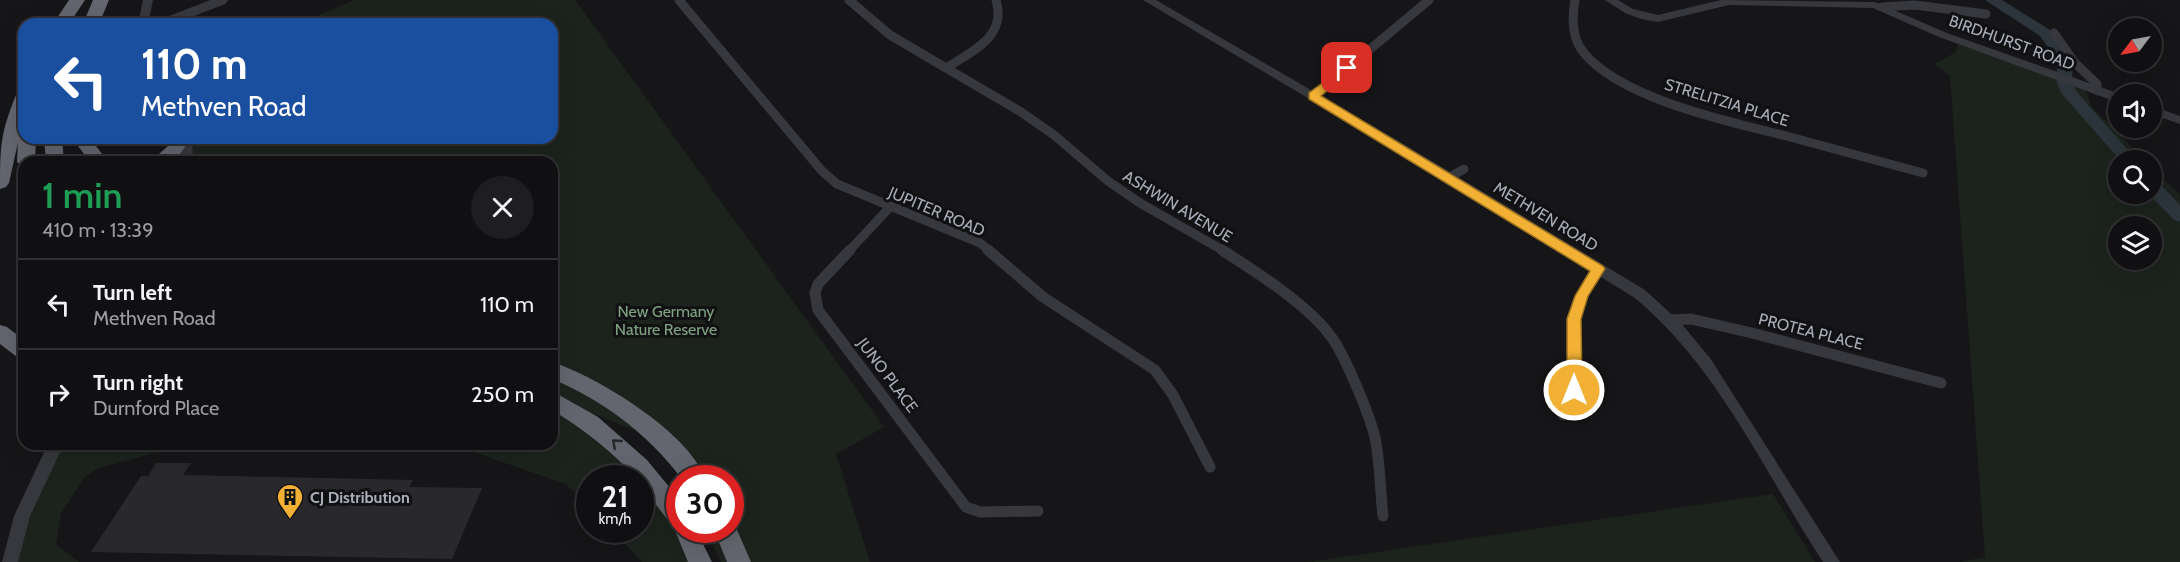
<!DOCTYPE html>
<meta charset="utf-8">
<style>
:root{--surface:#101012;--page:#1e1e20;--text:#f1f3f6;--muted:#9c9d9f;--line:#303032}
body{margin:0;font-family:Cabin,sans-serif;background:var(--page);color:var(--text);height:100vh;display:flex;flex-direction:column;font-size:22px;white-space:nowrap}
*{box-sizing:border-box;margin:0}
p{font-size:20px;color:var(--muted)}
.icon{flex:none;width:33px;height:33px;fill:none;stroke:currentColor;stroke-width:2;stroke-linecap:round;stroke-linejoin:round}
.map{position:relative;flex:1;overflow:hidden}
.drawer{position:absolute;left:18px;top:156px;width:540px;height:294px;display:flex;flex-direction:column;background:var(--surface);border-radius:18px;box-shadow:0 6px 24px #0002,0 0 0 2px var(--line)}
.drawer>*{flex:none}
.guide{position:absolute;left:18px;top:18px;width:540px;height:126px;border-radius:18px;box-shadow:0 6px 24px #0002,0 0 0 2px var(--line);background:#1a4fa0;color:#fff;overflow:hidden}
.needle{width:39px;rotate:238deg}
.fabs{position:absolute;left:2108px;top:18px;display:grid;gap:12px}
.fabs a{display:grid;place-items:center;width:54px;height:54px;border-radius:50%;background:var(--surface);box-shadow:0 6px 24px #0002,0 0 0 2px var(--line);font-size:30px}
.speed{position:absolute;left:576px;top:465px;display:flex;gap:12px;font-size:30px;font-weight:700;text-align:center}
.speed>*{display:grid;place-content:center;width:78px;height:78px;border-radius:50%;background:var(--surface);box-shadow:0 6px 24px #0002,0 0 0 2px var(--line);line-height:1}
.speed small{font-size:15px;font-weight:400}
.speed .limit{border:9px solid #d22;background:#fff;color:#111}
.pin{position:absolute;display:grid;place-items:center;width:51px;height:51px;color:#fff;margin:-26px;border-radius:12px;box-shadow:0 3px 9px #0006}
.me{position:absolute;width:66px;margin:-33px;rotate:0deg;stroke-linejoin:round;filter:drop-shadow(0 0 4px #0008)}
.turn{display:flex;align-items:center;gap:21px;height:126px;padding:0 24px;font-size:27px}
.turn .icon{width:78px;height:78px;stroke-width:2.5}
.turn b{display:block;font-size:42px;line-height:51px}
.round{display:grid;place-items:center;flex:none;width:63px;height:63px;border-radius:32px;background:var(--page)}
.summary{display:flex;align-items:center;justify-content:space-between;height:102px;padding:0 24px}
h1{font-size:36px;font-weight:600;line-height:45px;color:#1e9e55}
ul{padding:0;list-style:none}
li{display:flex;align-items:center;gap:18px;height:90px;padding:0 24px;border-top:2px solid var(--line)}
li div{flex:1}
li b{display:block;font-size:22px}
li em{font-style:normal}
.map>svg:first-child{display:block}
.green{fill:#1c231d;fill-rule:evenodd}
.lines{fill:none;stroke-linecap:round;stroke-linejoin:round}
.river{fill:#2c353c;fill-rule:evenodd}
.building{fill:#29292c}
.minor-far1{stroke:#37383d;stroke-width:9}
.minor{stroke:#37383d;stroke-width:11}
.tertiary{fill:#37383d;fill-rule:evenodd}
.motorway{fill:#63666e;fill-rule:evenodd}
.oneway{stroke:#26262a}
.route{fill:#f2b134;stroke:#9d7322;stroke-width:1.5}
.labels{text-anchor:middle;stroke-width:6;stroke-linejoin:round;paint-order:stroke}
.street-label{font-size:16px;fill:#a8adb8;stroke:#111113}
.park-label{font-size:16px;fill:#7fa381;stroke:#111113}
.poi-label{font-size:16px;font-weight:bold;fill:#a8adb8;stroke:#111113;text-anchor:start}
</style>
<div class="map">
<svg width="2180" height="562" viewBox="0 0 2180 562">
<rect width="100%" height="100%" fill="#161618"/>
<g class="green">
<path d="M 355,0 L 575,0 L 884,427 L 836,454 L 870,562 L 721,562 L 705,530 L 730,530 L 730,478 L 681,478 L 664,442 L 552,397 L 552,162 L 176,162 L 177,138 L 552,138 L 552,24 L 297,24 Z"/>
<path d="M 1958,44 L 2086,90 L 2091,106 L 2145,160 L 2118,160 L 2118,194 L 2151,194 L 2151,167 L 2180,195 L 2180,562 L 1960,562 L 1985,557 L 1950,76 L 1934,64 L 1956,52 ZM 2118,226 L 2151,226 L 2151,260 L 2118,260 Z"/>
<path d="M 552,402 L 634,461 L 680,530 L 683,530 L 698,562 L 642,562 L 613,530 L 640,530 L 640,478 L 590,478 L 589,507 L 566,484 L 450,444 L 552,444 Z"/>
<path d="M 57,444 L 159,444 L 154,453 L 96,469 L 84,478 L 61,513 L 56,544 L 79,562 L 12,562 Z"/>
<path d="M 1773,494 L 1815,562 L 1309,562 Z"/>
</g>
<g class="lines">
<g class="river">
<path d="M 1985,0 L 2002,0 L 2050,30 L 2073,62 L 2072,80 L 2076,91 L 2137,160 L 2120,160 L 2061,93 L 2056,80 L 2058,62 L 2040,36 Z"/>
<path d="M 2151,179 L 2157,181 L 2180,205 L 2180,222 L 2174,220 L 2149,194 Z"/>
</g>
</g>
<path class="building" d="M 156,463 L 191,463 L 183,475 L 413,480 L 409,487 L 482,488 L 452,559 L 91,552 L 141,476 L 148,476 Z"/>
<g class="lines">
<g class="minor-far1">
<path d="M 679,0 L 822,171 L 837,184 L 980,243 L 990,251"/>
<path d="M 849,0 L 890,35 L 1021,112 L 1054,135 L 1108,181 L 1140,203 L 1224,251"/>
<path d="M 1575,0 C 1572,17 1572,39 1584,53 C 1623,100 1732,122 1790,137 C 1834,149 1879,161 1923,173"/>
<path d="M 1882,7 L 1915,5 L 1986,14"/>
<path d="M 161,24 L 223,0"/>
<path d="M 2054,33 L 2075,63 L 2097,84 L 2098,91"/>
<path d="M 948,67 C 974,50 1007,36 996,0"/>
<path d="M 1314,96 L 1429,0"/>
<path d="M 1448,178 L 1464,169"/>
<path d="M 849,251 L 890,207"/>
</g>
<g class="minor">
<path d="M 850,250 L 818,284 L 815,293 L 818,310 L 966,507 L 980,512 L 1038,511"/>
<path d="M 988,250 L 1043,297 L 1155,370 L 1173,395 L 1210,467"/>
<path d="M 1222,250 C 1255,271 1310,306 1332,338 C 1345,356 1366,407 1373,430 C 1380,451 1380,492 1383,516"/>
<path d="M 1671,320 L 1691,319 L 1752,333 L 1941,383"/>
<path d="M 1563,415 L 1574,390 L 1574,319 L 1582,296 L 1598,269"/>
</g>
<g class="tertiary">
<path d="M 143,0 L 153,0 L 148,24 L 138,24 Z"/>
<path d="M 1143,0 L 1156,0 L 1395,139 L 1645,290 L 1680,322 L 1710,358 L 1840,562 L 1823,562 C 1764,472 1719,368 1635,298 L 1387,145 Z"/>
<path d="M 1605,0 L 1618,0 L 1633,9 L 1658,15 L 1721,0 L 1875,2 L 1947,33 L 2120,94 L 2118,102 L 2114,101 L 1939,37 L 1873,8 L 1729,5 L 1658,22 L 1641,19 L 1625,13 Z"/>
<path d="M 2151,106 L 2180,116 L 2180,124 L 2151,114 Z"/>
<path d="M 180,138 L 192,138 L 193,162 L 181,162 Z"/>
<path d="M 48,444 L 64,444 L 30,516 L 18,562 L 2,562 L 14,516 Z"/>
</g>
<g class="motorway">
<path d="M 69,0 L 85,0 L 69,24 L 53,24 Z"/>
<path d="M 93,0 L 109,0 L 99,24 L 83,24 Z"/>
<path d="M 24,90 L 24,115 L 9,183 L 6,187 L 0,189 C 0,148 0,134 16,95 L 18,91 Z"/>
<path d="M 24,133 L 24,138 L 36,138 L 35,162 L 24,162 L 24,167 L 17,162 L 18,138 Z"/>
<path d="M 44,138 L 62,138 L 64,162 L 46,162 Z"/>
<path d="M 72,138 L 90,138 L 108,162 L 90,162 Z"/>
<path d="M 172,138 L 190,138 C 177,161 176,162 150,162 L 168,146 Z"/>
<path d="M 0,325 L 7,327 L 24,340 L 24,359 L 17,357 L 0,344 Z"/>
<path d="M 552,362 C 598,377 688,432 705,478 L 681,478 C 648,434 603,400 552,379 Z"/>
<path d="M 552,391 L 598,417 L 647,460 L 680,500 L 680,530 L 696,530 L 712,562 L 688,562 L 674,528 L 640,484 L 640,478 L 636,478 C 612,451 583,429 552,410 Z"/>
<path d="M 730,521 L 734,523 L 751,562 L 727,562 L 714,530 L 730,530 Z"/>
</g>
</g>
<defs><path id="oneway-chevron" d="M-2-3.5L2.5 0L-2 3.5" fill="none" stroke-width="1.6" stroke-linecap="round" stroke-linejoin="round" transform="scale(1.5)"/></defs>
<use class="oneway" href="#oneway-chevron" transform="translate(616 443) rotate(-139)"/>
<path class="route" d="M 1347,65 L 1353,68 L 1351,71 L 1321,96 L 1603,266 L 1605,269 L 1588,296 L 1581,319 L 1582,390 L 1579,394 L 1569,394 L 1567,390 L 1567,319 L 1575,296 L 1590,271 L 1309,99 L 1309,93 Z"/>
<defs>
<g id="building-pin" transform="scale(1.35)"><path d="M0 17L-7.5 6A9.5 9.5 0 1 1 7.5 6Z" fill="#f2b134" stroke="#111113"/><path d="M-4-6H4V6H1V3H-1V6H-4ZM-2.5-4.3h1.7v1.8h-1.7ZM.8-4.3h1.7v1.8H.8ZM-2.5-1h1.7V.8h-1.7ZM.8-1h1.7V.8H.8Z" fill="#111"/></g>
</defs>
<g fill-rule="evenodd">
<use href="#building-pin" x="290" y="497"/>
</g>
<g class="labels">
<g class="street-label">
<text transform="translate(2012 42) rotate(20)" y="6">BIRDHURST ROAD</text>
<text transform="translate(1727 102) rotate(17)" y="6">STRELITZIA PLACE</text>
<text transform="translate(1178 206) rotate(31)" y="6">ASHWIN AVENUE</text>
<text transform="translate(937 211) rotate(23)" y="6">JUPITER ROAD</text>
<text transform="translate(1546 216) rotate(31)" y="6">METHVEN ROAD</text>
<text transform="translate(1811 331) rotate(14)" y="6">PROTEA PLACE</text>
<text transform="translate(888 375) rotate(53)" y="6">JUNO PLACE</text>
</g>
<g class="park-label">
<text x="666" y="317">New Germany<tspan x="666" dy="18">Nature Reserve</tspan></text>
</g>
<g class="poi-label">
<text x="310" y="503">CJ Distribution</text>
</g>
</g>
</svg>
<div class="fabs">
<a><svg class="needle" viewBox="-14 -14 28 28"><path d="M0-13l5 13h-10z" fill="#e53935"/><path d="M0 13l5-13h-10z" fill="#9c9d9f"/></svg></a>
<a><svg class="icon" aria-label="sound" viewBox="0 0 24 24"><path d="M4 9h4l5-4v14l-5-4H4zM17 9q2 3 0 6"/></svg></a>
<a><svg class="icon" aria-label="search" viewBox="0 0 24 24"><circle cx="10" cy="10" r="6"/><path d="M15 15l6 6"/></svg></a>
<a><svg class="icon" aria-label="layers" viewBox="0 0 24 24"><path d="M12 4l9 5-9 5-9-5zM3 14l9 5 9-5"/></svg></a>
</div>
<div class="speed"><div>21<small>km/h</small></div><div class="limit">30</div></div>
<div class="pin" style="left:1347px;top:68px;background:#d93025"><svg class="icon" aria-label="arrive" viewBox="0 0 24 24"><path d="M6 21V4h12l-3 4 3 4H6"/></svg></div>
<svg class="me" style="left:1574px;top:390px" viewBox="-20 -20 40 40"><circle r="17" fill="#f2b134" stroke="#fff" stroke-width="3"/><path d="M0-11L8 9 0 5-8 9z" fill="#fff"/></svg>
<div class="guide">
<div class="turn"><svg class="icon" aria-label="left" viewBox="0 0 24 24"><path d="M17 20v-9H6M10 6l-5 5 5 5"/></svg><div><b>110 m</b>Methven Road</div></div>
</div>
<section class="drawer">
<div class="summary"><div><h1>1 min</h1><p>410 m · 13:39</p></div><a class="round"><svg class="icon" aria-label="close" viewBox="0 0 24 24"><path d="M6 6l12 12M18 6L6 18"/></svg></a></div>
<ul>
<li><svg class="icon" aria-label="left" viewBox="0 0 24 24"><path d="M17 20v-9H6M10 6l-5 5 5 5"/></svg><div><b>Turn left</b><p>Methven Road</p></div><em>110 m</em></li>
<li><svg class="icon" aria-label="right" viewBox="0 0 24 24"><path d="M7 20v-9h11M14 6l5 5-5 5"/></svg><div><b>Turn right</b><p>Durnford Place</p></div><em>250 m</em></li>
</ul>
</section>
</div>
